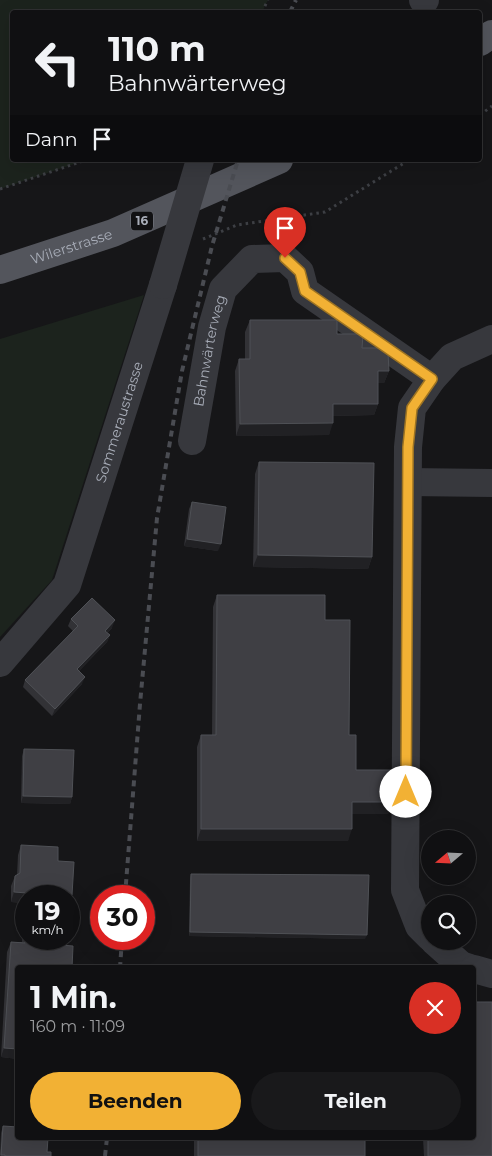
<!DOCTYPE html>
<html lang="de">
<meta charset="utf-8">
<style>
:root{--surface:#101012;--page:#19191b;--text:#f1f3f6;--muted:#9c9d9f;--line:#303032;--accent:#f2b134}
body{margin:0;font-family:Montserrat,sans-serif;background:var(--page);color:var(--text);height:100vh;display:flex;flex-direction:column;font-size:19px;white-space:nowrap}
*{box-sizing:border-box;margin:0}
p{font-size:16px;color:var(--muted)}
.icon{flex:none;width:28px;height:28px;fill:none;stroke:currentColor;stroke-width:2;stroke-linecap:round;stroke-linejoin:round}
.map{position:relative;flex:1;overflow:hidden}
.drawer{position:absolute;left:15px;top:965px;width:461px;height:175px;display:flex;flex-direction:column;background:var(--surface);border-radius:5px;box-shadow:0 5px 20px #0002,0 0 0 1px var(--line)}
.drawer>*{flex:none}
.guide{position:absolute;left:10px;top:10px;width:472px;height:152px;border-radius:5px;box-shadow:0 5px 20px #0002,0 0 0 1px var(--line);background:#101012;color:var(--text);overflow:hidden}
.needle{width:32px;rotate:251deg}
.tools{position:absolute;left:421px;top:830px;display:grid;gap:10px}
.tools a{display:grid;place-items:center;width:55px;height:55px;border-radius:50%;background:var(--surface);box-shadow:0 5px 20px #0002,0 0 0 1px var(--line);font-size:25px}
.speed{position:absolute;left:15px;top:885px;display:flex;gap:10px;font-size:25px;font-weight:700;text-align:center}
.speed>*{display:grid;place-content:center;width:65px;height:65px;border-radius:50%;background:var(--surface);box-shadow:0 5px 20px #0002,0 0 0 1px var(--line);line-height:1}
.speed small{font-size:12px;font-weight:400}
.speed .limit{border:8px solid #d22;background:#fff;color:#111}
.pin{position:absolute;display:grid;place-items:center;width:42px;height:42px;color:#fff;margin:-51px -21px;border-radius:50% 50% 50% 0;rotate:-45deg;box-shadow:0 0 5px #0007}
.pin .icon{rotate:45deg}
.me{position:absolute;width:55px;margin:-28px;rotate:0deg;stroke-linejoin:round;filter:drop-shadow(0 0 4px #0008)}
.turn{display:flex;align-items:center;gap:18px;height:105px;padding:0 15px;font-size:22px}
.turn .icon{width:65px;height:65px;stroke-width:2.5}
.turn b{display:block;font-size:35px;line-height:42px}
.then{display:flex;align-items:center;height:48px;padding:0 15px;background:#0003;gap:10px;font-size:19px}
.round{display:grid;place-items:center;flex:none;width:52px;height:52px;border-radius:26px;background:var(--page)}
.overview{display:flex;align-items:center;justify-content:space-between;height:85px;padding:0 15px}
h1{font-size:30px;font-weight:700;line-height:38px}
.button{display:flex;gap:10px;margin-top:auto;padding:10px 15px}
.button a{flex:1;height:58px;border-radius:30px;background:var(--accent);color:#111;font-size:20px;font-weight:700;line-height:58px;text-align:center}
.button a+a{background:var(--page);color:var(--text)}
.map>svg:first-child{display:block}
.grass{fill:#1c231d}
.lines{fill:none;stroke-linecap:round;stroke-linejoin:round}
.path{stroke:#3d3f44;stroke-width:3;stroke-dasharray:2.5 4;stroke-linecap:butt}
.minor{stroke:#37383d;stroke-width:28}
.major{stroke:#53555c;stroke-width:28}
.rail{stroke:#4a4c52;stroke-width:4;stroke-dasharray:6 5;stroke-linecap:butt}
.minor-bridge{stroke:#37383d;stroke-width:28}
.wall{fill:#323236}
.shaded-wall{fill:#212124}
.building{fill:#3f3f44;stroke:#4f5156}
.route-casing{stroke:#9d7322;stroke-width:12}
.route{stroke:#f2b134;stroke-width:9}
.labels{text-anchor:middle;stroke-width:5;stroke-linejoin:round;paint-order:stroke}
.shield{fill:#111113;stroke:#7b7e86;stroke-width:1}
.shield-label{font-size:12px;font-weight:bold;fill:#a8adb8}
.street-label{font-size:14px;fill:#a8adb8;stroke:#111113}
</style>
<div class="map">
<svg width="492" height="1156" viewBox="0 0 492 1156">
<rect width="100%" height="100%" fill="#161618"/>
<g class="grass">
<path d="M 0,0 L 268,0 L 262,12 L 12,12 L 12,160 L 86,160 L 0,189 Z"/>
<path d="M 144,295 L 52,580 L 0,637 L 0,339 Z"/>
</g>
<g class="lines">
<g class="path">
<path d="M 262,12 L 268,0"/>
<path d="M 480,115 L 492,106"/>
<path d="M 0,189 L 86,160"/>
<path d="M 279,231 L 292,218"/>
<path d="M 203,239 L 237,225 L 325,212 L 409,160"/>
</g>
<g class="minor">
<path d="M 423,0 L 425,0"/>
<path id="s1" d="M 192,441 L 212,327 L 223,289 L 252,259 L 285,258 L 300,272 L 305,291 L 432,379"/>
<path d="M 408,482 L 492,483"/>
<path id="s2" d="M 0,663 L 67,585 L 163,285"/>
<path d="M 430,937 L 419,926 L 405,890 L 408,447 L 412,408 L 432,379 L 452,357 L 492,339"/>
<path d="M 434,941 L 461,965 L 470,968"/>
<path d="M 474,969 L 492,974"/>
</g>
<g class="major">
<path d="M 480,42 L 492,34"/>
<path id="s3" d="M 0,270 L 113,233 L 279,160"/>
</g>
<g class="rail">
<path d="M 290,12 L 296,0"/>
<path d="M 125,896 L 140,704 L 157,518 L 182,371 L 212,246 L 238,160"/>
<path d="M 120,968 L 122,939"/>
<path d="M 105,1156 L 107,1138"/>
</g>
<path class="minor-bridge" d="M 163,285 L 200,160"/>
</g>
<g class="wall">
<path d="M 250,320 L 337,334 L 362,348 L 389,371 L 384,383 L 378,383 L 378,404 L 374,415 L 333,416 L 329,435 L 236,436 L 235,371 L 239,359 L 245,359 L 245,332 Z"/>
<path d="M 259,462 L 372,557 L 368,569 L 253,567 L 255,474 Z"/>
<path d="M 192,502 L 218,551 L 184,546 L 189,509 Z"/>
<path d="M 217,595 L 325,620 L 356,770 L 393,802 L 388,814 L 352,814 L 348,841 L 197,841 L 197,747 L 201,735 L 212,735 L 213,607 Z"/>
<path d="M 71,619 L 112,628 L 107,633 L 110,635 L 107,642 L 79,671 L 82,684 L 52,716 L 23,687 L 25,680 L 73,631 L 68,626 Z"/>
<path d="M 24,749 L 72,797 L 70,804 L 21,803 L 22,756 Z"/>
<path d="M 21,845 L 58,861 L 72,895 L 69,905 L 69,896 L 26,896 L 26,939 L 18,968 L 18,1059 L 1,1057 L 7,952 L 11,942 L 22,942 L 24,903 L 11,902 L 11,886 L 15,876 L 17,875 L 18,855 Z"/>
<path d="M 191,874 L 365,939 L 189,936 L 190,878 Z"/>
<path d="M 3,1126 L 47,1152 L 51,1156 L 0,1156 L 1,1133 Z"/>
<rect x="194" y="1138" width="171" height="18"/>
<path d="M 423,1138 L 474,1138 L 492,1156 L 424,1156 Z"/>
</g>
<g class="shaded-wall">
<path d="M 378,371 L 389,371 L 384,383 L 374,383 Z"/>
<path d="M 333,404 L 378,404 L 374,415 L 328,416 Z"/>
<path d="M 333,423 L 329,435 L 236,436 L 240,424 Z"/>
<path d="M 187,539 L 221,544 L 218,551 L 184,546 Z"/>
<path d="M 258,555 L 372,557 L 368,569 L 253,567 Z"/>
<path d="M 115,620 L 112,628 L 102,638 L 105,631 Z"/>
<path d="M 110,635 L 107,642 L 74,676 L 77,669 Z"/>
<path d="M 85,677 L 82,684 L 52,716 L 55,709 Z"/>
<path d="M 23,796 L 72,797 L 70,804 L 21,803 Z"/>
<path d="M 352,802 L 393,802 L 388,814 L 348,814 Z"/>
<path d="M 201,829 L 352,829 L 348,841 L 197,841 Z"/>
<path d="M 14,892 L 27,893 L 24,903 L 11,902 Z"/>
<path d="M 62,895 L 72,895 L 69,905 L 69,896 L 61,896 Z"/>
<path d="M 190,932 L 367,935 L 365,939 L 189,936 Z"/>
<path d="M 4,1048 L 18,1049 L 18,1059 L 1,1057 Z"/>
</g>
<g class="building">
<path d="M 250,320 L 337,320 L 337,334 L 361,334 L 363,335 L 362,348 L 381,348 L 388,353 L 389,371 L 378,371 L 378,404 L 333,404 L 333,423 L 240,424 L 239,359 L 250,359 Z"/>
<path d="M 259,462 L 374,463 L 372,557 L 258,555 Z"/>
<path d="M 192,502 L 226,507 L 221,544 L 187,539 Z"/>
<path d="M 217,595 L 325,595 L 325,620 L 350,620 L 349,735 L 356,735 L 356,770 L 393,770 L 393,802 L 352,802 L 352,829 L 201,829 L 201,735 L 216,735 Z"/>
<path d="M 92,598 L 115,620 L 105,631 L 110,635 L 77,669 L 85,677 L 55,709 L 25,680 L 78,626 L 71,619 Z"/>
<path d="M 24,749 L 74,750 L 72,797 L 23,796 Z"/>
<path d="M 21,845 L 58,847 L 58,861 L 74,862 L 72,895 L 62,895 L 62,896 L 27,896 L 27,893 L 14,892 L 15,876 L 20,873 Z"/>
<path d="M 191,874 L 369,875 L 367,935 L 190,932 Z"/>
<path d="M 26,911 L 26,939 L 60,939 L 60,945 L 73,946 L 72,968 L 18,968 L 18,1049 L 4,1048 L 11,942 L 25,943 Z"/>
<path d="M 474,1002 L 492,1002 L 492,1156 L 428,1156 L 428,1138 L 474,1138 Z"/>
<path d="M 3,1126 L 18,1127 L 18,1138 L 48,1138 L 47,1152 L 51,1152 L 51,1156 L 5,1156 L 5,1155 L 1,1155 Z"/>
<rect x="198" y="1138" width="167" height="18"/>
</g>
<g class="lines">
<g class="route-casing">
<path id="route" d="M 285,258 L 300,272 L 305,291 L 432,379 L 412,408 L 408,447 L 406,792"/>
</g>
<use href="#route" class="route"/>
</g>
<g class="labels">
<rect class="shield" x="131" y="211.5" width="22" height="19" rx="4"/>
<g class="shield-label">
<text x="142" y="225">16</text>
</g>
<g class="street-label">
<text dy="5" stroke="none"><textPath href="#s3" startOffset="75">Wilerstrasse</textPath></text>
<text dy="5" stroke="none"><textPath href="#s1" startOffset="92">Bahnwärterweg</textPath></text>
<text dy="5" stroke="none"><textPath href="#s2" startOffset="274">Sommeraustrasse</textPath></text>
</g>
</g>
</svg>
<div class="tools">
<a><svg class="needle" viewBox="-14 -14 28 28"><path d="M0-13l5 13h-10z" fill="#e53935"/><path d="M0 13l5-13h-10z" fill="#9c9d9f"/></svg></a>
<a><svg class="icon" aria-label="search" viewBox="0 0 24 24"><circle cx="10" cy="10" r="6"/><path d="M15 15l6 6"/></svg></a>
</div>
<div class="speed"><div>19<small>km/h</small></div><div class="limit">30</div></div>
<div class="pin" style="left:285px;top:258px;background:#d93025"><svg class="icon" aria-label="arrive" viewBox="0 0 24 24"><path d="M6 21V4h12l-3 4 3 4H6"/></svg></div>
<svg class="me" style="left:406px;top:792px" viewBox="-20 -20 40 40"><circle r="19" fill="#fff"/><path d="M0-13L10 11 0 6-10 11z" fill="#f2b134"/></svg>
<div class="guide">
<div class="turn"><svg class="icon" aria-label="left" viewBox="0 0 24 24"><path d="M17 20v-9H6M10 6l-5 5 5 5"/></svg><div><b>110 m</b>Bahnwärterweg</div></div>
<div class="then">Dann<svg class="icon" aria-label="arrive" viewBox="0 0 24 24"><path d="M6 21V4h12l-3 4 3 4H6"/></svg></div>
</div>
<section class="drawer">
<div class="overview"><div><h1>1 Min.</h1><p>160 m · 11:09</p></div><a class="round" style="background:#d93025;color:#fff"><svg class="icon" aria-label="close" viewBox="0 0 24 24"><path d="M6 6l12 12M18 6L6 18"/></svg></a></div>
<div class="button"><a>Beenden</a><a>Teilen</a></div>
</section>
</div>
